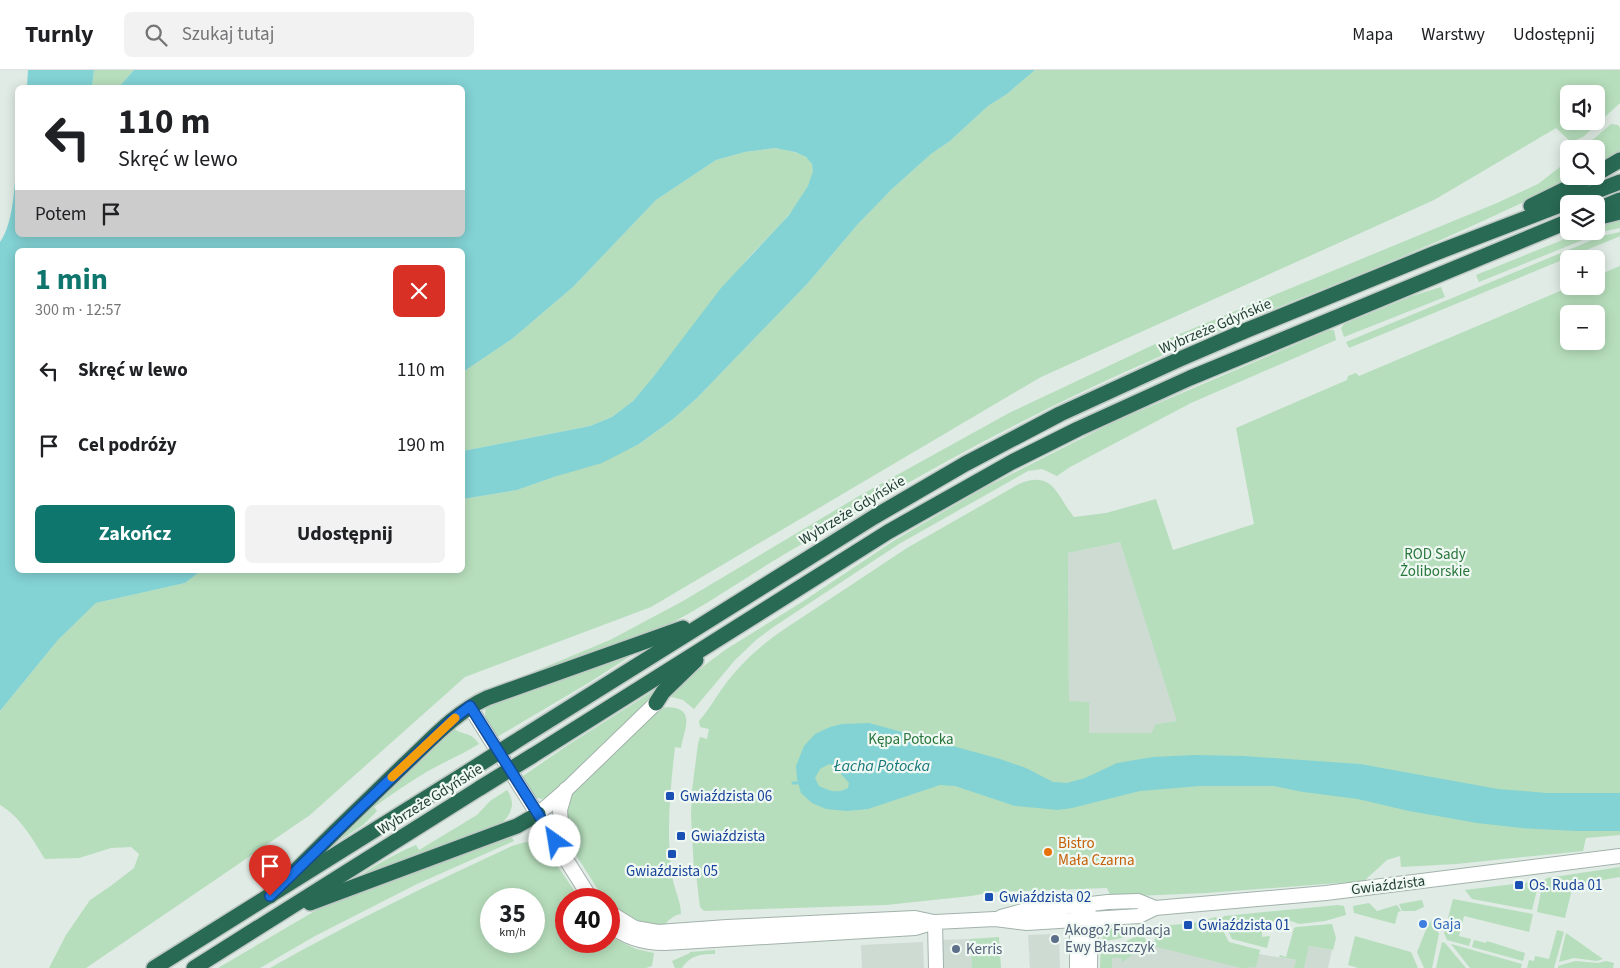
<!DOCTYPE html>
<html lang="pl">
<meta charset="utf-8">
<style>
:root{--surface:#fff;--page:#f2f2f2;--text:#202124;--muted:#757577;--line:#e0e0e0;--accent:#0f766e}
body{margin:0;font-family:"Source Sans 3",sans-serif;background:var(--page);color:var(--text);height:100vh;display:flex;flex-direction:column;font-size:19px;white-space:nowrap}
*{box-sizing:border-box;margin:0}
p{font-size:16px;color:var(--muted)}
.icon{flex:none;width:28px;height:28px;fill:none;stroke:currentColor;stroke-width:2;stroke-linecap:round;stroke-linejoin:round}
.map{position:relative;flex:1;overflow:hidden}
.panel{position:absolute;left:15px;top:178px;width:450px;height:325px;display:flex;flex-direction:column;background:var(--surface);border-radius:8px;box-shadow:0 2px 12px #0003}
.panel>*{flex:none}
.top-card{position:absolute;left:15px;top:15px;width:450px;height:152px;border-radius:8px;box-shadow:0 2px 12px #0003;background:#fff;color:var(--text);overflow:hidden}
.buttons{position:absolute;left:1560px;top:15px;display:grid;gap:10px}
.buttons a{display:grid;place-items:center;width:45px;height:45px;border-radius:8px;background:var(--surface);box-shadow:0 2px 12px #0003;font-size:25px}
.speed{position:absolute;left:480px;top:818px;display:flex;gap:10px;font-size:25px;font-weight:700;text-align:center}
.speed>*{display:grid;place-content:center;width:65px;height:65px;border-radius:50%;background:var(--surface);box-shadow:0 2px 12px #0003;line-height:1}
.speed small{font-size:12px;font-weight:400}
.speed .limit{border:8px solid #d22;background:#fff;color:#111}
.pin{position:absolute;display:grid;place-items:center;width:42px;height:42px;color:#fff;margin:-51px -21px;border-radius:50% 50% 50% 0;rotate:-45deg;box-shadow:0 0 5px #0007}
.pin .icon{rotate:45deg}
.me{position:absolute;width:55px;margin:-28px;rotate:328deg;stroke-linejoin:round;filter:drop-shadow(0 0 4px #0008)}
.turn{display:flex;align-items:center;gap:18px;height:105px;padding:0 20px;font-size:22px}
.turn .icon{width:65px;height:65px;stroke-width:2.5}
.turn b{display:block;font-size:35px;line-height:42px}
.then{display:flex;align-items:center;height:48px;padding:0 20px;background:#0003;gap:10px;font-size:19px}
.round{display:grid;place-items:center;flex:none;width:52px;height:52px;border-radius:8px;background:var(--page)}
.overview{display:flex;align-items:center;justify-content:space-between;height:85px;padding:0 20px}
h1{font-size:30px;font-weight:700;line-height:38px;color:var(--accent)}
.action{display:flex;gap:10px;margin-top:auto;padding:10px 20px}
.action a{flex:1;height:58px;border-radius:8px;background:var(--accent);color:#fff;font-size:20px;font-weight:700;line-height:58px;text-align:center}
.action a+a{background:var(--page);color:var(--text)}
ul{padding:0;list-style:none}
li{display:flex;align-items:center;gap:15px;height:75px;padding:0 20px}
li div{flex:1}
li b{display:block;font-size:19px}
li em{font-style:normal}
header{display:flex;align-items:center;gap:30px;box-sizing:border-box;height:70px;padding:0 25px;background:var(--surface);border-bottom:1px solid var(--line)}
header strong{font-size:24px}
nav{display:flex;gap:28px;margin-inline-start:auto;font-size:18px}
.search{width:350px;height:45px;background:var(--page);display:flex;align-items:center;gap:12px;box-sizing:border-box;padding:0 18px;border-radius:8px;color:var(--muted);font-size:19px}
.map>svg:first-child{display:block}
.built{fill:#cddbd3}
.green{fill:#b6debc;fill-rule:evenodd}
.water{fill:#83d2d4;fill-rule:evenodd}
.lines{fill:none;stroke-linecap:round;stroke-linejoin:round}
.stream{stroke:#83d2d4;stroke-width:3}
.minor-casing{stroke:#a2b3ab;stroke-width:16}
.highway-casing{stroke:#c0c8c5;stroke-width:18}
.minor{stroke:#fff;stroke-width:14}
.highway{stroke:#296a54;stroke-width:15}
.highway-bridge-casing{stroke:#c0c8c5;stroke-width:18;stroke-linecap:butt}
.highway-bridge{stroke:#296a54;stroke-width:15}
.route-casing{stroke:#114b97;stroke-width:12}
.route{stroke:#1a73e8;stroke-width:9}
.slow{stroke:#f59e0b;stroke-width:9}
.transit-dot{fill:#1a4fb4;stroke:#eff8f2;stroke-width:2}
.food-dot{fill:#e8710a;stroke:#eff8f2;stroke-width:2}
.shop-dot{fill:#3f7fe0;stroke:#eff8f2;stroke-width:2}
.service-dot{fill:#5c6f8a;stroke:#eff8f2;stroke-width:2}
.labels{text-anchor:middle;stroke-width:4.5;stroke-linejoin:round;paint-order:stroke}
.street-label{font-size:15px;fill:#1f3c31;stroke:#eff8f2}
.park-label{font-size:15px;fill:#27753b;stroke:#eff8f2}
.transit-label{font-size:15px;fill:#164399;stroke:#eff8f2;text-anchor:start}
.food-label{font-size:15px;fill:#c56008;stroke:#eff8f2;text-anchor:start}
.shop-label{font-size:15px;fill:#366cbe;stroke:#eff8f2;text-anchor:start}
.service-label{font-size:15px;fill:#4e5e75;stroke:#eff8f2;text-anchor:start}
.water-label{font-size:16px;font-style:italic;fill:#16777b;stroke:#eff8f2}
</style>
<header>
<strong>Turnly</strong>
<div class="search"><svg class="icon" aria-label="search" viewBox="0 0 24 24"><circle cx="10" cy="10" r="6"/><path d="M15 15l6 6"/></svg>Szukaj tutaj</div>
<nav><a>Mapa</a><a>Warstwy</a><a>Udostępnij</a></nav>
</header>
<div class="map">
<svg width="1620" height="898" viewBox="0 0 1620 898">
<rect width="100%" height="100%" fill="#dfebe4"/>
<g class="built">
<path d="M 1120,472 L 1178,651 L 1156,654 L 1151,663 L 1089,663 L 1069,631 L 1068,483 Z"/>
<path d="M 1054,864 L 1059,869 L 1060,898 L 1030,898 L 1028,865 Z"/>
<path d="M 970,869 L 972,898 L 943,898 L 942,870 Z"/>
<path d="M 1186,871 L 1305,892 L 1309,876 L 1332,880 L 1328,898 L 1111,898 L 1110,875 Z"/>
<path d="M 923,872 L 924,898 L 862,898 L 861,875 Z"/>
</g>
<g class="green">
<path d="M 94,0 L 134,0 L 119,17 L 92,18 Z"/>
<path d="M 1035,0 L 1620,0 L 1620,33 L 1583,67 L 1571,72 L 1556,58 L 1434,130 L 1041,307 L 651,537 L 465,607 L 310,745 L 86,898 L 49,898 L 66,865 L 90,830 L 112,815 L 134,798 L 139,784 L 131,777 L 111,778 L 79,788 L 45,789 C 33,770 20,746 0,735 L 0,641 L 58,570 L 96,533 L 185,513 L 202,500 L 462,500 L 463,429 L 517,420 L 557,406 L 639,374 L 672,350 L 697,328 L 808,213 L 858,154 L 892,119 L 931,84 L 950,71 L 988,36 L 1007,24 ZM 1569,24 L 1596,24 L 1596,51 L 1569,51 Z"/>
<path d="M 1611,54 L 1618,55 L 1620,58 L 1620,82 L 1596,97 L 1596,79 L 1582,79 Z"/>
<path d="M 775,78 C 787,80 815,84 813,101 C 809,132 765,168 745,192 C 708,238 672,286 633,331 L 612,347 L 590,356 L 463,381 L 463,302 L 512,269 L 573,217 L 656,130 L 716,90 L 745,82 Z"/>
<path d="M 1569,90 L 1569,106 L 1578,106 C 1533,128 1488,149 1443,169 C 1325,221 1203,264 1086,320 C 982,369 882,427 783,485 C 741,510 703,538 659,559 L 518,611 L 521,607 L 610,570 L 683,531 L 859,426 L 1009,343 L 1153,275 L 1497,133 L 1538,114 Z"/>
<path d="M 1620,149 L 1620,158 L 1605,161 L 1479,212 L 1476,205 L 1585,161 L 1596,161 L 1596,157 Z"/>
<path d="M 1620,162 L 1620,166 L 1618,167 L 1349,278 L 1346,272 L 1602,166 Z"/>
<path d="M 1620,196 L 1620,765 L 1586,768 L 1583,781 L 1456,794 L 1401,797 L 1400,786 L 1387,790 L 1364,811 L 1206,823 L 1111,827 L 1107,818 L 993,822 L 971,826 L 886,835 L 704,841 L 700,837 L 696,804 L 694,801 L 691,745 L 692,720 L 698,674 L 700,667 L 707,669 L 709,659 L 700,657 L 699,651 C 709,640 715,628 724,616 C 739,595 759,577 780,562 L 907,478 L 1019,414 C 1054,399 1057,427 1074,447 L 1106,443 L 1156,429 L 1173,480 L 1254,454 L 1236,358 L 1347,310 L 1348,306 L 1356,303 L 1359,306 L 1572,216 L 1596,216 L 1596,206 ZM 1569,244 L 1596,244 L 1596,271 L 1569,271 ZM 1120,472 L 1177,651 L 1156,654 L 1151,663 L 1089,663 L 1089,632 L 1069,631 L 1068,483 Z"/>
<path d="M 1441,217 L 1445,227 L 1344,267 L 1341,258 L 1344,254 L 1412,226 Z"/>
<path d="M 1329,260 L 1334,260 L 1336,270 L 1191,333 L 1070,397 L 1057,406 L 1042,399 L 1028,401 L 899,474 L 772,558 L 756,570 L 735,590 L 694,639 L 683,630 L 668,626 L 685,610 L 725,580 L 805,530 L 895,470 L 984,418 L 1114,352 Z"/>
<path d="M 635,583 L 590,612 L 497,667 C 489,654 479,646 490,632 Z"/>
<path d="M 669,611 L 602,678 L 549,727 L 541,729 L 535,727 L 523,706 L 568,675 Z"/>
<path d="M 667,637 C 697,638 684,659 681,678 L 675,677 C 670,720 666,763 672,806 C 674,819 681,831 681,844 C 674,845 666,851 664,857 L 641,854 L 609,834 L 609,829 L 604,829 L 569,774 L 563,748 L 570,725 L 654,644 L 660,639 Z"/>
<path d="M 453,657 C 460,666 470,660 479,674 C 463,684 446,691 430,700 C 411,711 392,724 374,737 L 377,741 L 363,755 L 323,781 Z"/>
<path d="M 507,720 C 515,731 513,742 503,752 L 504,755 L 351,812 C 372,797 392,785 416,775 L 419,780 L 477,745 L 490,731 Z"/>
<path d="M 511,766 L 514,771 L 417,814 L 315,866 L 260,898 L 218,898 L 325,835 Z"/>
<path d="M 526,772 L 540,776 L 547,781 L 580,829 L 566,829 L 566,871 L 609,871 L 609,866 L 636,879 L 654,883 L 652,896 L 646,898 L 270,898 C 349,853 430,814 512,776 ZM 491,829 L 534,829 L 534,871 L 491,871 Z"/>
<path d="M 1620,797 L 1620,807 L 1573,815 L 1565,848 L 1537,842 L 1543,811 L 1547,808 Z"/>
<path d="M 1538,810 L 1539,812 L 1532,840 L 1472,829 L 1465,820 L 1514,814 L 1515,817 L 1525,816 L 1525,813 Z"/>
<path d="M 1453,829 L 1533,844 L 1529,862 L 1464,846 L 1459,866 L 1471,869 L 1469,876 L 1447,870 L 1444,863 Z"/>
<path d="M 1422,830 L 1424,837 L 1415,841 L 1402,841 L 1399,834 Z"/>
<path d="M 1369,833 L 1377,841 L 1397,835 L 1401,841 L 1398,842 L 1395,854 L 1354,843 L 1353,836 Z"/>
<path d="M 1338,835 L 1344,836 L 1346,845 L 1325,851 L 1299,854 L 1291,851 L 1278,851 L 1224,855 L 1221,849 L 1224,846 Z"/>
<path d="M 1216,847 L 1229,872 L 1260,880 L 1256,897 L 1241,898 L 1153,876 L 1159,856 L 1183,854 L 1183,857 L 1193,856 L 1193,853 Z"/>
<path d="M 1432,850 L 1439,864 L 1432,898 L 1424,898 L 1417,882 L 1428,855 Z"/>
<path d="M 1272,854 L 1270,860 L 1262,861 L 1262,867 L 1270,866 L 1267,878 L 1232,869 L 1226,857 Z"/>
<path d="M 1332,854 L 1336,868 L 1333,880 L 1309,876 L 1304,898 L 1294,898 L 1296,890 L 1279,887 L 1280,885 L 1286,887 L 1294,858 L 1296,857 Z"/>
<path d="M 1137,856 L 1140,860 C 1127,867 1117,870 1102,871 C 1104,853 1124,857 1137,856 Z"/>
<path d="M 1557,860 L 1564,862 L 1554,898 L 1527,898 L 1529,890 L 1534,891 L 1535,886 L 1549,889 Z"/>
<path d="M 1142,863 L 1148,874 L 1122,892 L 1121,888 L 1112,888 L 1112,898 L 1100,898 L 1101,874 L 1125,872 Z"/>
<path d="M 1566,863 L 1603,889 L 1597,891 L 1574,888 L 1559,892 Z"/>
<path d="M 1355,866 L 1411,882 L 1418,898 L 1358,898 L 1348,895 Z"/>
<path d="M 999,867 L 1001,898 L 972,898 L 970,869 Z"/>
<path d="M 1474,870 L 1486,873 L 1487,871 L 1525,883 L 1523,891 L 1472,877 Z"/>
<path d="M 1442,872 L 1445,873 L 1466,898 L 1436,898 Z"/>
<path d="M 1451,874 L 1522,894 L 1521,898 L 1470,898 Z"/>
<path d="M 715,880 L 715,884 C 700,884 691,885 682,898 L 675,898 L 672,891 L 690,883 L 690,882 Z"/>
<path d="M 1575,891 L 1598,893 L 1606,891 L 1614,893 L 1613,898 L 1558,898 L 1558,896 Z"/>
</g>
<g class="water">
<path d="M 28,0 L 94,0 L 92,17 L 27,17 Z"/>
<path d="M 134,0 L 1035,0 L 1007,24 L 988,36 L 950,71 L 931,84 L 892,119 L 858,154 L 808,213 L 697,328 L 672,350 L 639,374 L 602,393 L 557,406 L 517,420 L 463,429 L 463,381 L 590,356 L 612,347 L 633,331 L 654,306 L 721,218 L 789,145 L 808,116 L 813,101 L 812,94 L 806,87 L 795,82 L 775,78 L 745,82 L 716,90 L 656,130 L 573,217 L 512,269 L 463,302 L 462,180 L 18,180 L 18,500 L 202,500 L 185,513 L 96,533 L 58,570 L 0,641 L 0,172 C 15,152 15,106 17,81 L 18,165 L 462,165 L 462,18 L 119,17 Z"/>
<path d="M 869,653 L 1000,689 L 1026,698 L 1053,712 L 1067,713 L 1085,708 L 1117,693 L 1153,687 L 1195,685 L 1243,686 L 1360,694 L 1498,719 L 1547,723 L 1620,723 L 1620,761 L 1577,761 L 1521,758 L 1477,753 L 1409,741 L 1358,729 L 1303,722 L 1274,716 L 1200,716 L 1140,721 L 1072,738 L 1058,740 L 1015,736 L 955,716 L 940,715 L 868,739 L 847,741 L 826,739 L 812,733 L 801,723 L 797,709 L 796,696 L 804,676 L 815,664 L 830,657 L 842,654 ZM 829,694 L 838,698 L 842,705 L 849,713 L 848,718 C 838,724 829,721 819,716 L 815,708 L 820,699 Z"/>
</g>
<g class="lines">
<path class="stream" d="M 793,713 L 797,713"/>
<g class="minor-casing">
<g id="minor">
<path d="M 470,637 L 591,829"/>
<path d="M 538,744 L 567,719 L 656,633"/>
<path d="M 563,779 L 560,740 L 566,719"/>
<path d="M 1088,841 L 1091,849 L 1090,898"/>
<path d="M 609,842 L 635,858 L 658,862 L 727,857 L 915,848 L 934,852"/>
<path d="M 1001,847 L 1026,840 L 1056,838 L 1108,832 L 1138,831 L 1155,838"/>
<path d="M 935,852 L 936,898"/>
<path d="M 609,854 C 625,868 644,873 665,873 L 915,858 L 935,852 L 995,849 L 1027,853 L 1139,846 L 1155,838 L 1326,823 L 1620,786"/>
<path d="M 1077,898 L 1077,850 L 1079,842"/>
</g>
</g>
<g class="highway-casing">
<g id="highway">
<path d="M 1596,104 L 1620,90"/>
<path d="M 1531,136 L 1592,106"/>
<path d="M 1596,140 L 1620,130"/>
<path d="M 1596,148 L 1620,142"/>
<path d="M 656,633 L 663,622 L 696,590"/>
<path d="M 521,668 L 874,447 L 965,394 L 1060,344 L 1180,289 L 1247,260 L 1433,184 L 1620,112"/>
<path d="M 532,686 L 888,462 L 1012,392 L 1078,359 L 1190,308 L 1569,151"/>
<path d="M 270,826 C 314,782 359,738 404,695 C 430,671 454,643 487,628 L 683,558"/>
<path d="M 310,833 L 517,756 L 538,744"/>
<path d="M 154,898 L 469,701"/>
<path d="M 194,898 L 480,718"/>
</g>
</g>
<use href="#minor" class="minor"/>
<use href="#highway" class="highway"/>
<g class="highway-bridge-casing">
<g id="highway-bridge">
<path d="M 469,701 L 521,668"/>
<path d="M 480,718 L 532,686"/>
</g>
</g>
<use href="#highway-bridge" class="highway-bridge"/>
</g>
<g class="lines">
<g class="route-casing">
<path id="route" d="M 270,826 L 356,742 L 452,650 L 470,636 L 555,771"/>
</g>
<use href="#route" class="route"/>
<path class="slow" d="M 392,707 L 455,648"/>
</g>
<g class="transit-dot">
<rect x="665" y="721" width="10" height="10" rx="2.5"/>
<rect x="676" y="761" width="10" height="10" rx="2.5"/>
<rect x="667" y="779" width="10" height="10" rx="2.5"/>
<rect x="1514" y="810" width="10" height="10" rx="2.5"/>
<rect x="984" y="822" width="10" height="10" rx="2.5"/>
<rect x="1183" y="850" width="10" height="10" rx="2.5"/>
</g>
<circle class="food-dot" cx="1048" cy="782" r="5"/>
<circle class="shop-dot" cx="1423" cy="854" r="5"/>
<g class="service-dot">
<circle cx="1055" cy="869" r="5"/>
<circle cx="956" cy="879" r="5"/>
</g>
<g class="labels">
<g class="street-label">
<text transform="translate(1215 256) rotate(-23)" y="5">Wybrzeże Gdyńskie</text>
<text transform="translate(852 440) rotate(-31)" y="5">Wybrzeże Gdyńskie</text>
<text transform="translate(430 729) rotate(-32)" y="5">Wybrzeże Gdyńskie</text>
<text transform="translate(1388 815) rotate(-7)" y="5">Gwiaździsta</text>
</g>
<g class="park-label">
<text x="1435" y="489">ROD Sady<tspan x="1435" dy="17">Żoliborskie</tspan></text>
<text x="911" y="674">Kępa Potocka</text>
</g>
<g class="transit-label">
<text x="680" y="731">Gwiaździsta 06</text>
<text x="691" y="771">Gwiaździsta</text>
<text x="672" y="806" text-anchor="middle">Gwiaździsta 05</text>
<text x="1529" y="820">Os. Ruda 01</text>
<text x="999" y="832">Gwiaździsta 02</text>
<text x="1198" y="860">Gwiaździsta 01</text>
</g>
<g class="food-label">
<text x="1058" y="778">Bistro<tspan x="1058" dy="17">Mała Czarna</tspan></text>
</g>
<g class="shop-label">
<text x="1433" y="859">Gaja</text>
</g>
<g class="service-label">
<text x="1065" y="865">Akogo? Fundacja<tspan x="1065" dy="17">Ewy Błaszczyk</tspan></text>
<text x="966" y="884">Kerris</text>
</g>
<g class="water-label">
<text x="882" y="701">Łacha Potocka</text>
</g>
</g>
</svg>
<div class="buttons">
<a><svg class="icon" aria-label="sound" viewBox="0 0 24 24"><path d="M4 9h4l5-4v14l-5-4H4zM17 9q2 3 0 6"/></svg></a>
<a><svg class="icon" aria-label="search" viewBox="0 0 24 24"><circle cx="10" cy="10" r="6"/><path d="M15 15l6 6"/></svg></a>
<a><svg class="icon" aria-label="layers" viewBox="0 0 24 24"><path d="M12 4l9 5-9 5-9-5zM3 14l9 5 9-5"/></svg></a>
<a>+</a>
<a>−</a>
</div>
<div class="speed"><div>35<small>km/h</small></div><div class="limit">40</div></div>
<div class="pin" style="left:270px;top:826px;background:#d93025"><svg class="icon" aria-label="arrive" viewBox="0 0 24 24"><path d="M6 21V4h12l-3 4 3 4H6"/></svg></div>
<svg class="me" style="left:555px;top:771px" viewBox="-20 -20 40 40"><circle r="19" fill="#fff"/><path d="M0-13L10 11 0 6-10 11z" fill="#1a73e8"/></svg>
<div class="top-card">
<div class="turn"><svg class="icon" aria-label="left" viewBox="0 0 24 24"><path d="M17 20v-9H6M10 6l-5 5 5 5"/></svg><div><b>110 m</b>Skręć w lewo</div></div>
<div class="then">Potem<svg class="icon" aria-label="arrive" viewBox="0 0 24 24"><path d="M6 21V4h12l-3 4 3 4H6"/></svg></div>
</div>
<section class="panel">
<div class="overview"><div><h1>1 min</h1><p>300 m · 12:57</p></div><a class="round" style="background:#d93025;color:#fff"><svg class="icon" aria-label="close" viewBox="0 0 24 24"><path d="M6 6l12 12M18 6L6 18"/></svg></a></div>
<ul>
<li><svg class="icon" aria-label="left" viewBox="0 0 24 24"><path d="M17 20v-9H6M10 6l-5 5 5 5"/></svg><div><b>Skręć w lewo</b></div><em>110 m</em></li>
<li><svg class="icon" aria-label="arrive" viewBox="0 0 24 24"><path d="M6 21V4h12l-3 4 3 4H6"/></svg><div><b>Cel podróży</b></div><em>190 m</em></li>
</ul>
<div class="action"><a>Zakończ</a><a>Udostępnij</a></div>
</section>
</div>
